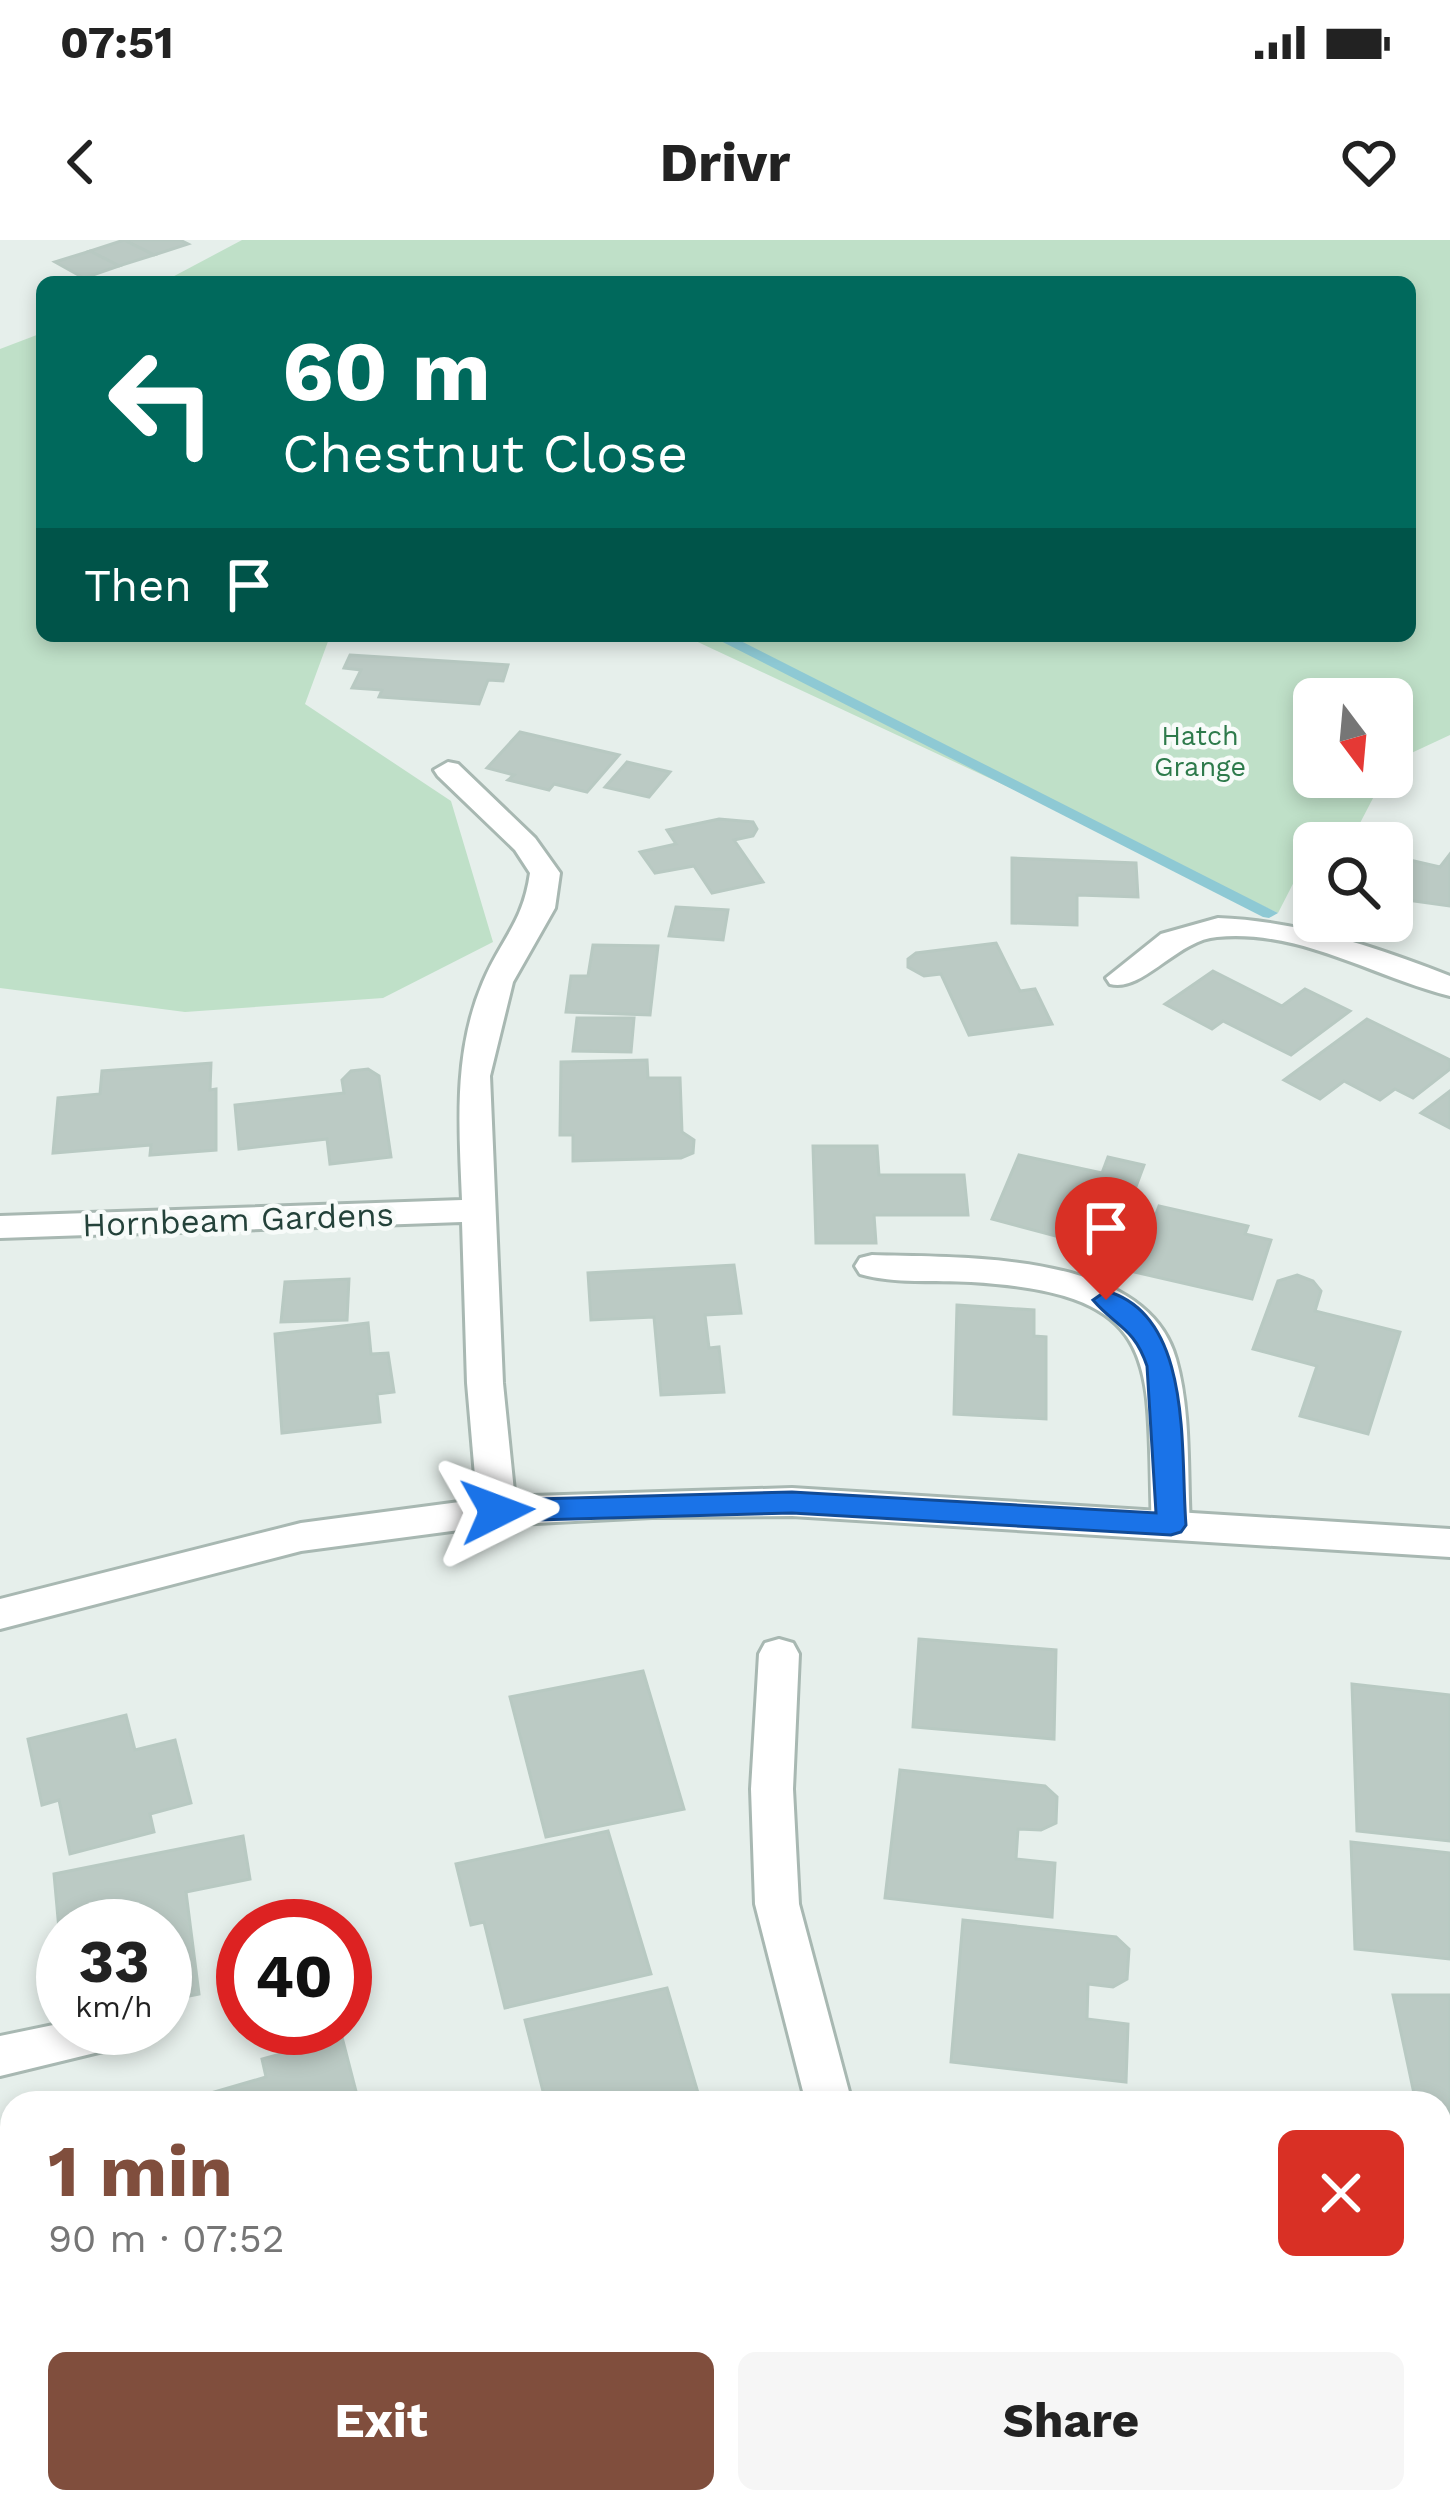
<!DOCTYPE html>
<meta charset="utf-8">
<style>
:root{--surface:#fff;--page:#f6f6f6;--text:#222;--muted:#767676;--accent:#804e3d}
body{margin:0;font-family:"Work Sans",sans-serif;background:var(--page);color:var(--text);height:100vh;display:flex;flex-direction:column;font-size:45px;white-space:nowrap}
*{box-sizing:border-box;margin:0}
p{font-size:39px;color:var(--muted)}
.icon{flex:none;width:66px;height:66px;fill:none;stroke:currentColor;stroke-width:2;stroke-linecap:round;stroke-linejoin:round}
.map{position:relative;flex:1;overflow:hidden}
.side{position:absolute;left:0px;top:1851px;width:1452px;height:423px;display:flex;flex-direction:column;background:var(--surface);border-radius:36px 36px 0 0;box-shadow:0 6px 18px #0003}
.side>*{flex:none}
.banner{position:absolute;left:36px;top:36px;width:1380px;height:366px;border-radius:18px;box-shadow:0 6px 18px #0003;background:#00695c;color:#fff;overflow:hidden}
.needle{width:78px;rotate:164deg}
.fabs{position:absolute;left:1293px;top:438px;display:grid;gap:24px}
.fabs a{display:grid;place-items:center;width:120px;height:120px;border-radius:18px;background:var(--surface);box-shadow:0 6px 18px #0003;font-size:60px}
.speed{position:absolute;left:36px;top:1659px;display:flex;gap:24px;font-size:60px;font-weight:700;text-align:center}
.speed>*{display:grid;place-content:center;width:156px;height:156px;border-radius:50%;background:var(--surface);box-shadow:0 6px 18px #0003;line-height:1}
.speed small{font-size:30px;font-weight:400}
.speed .limit{border:18px solid #d22;background:#fff;color:#111}
.pin{position:absolute;display:grid;place-items:center;width:102px;height:102px;color:#fff;margin:-123px -51px;border-radius:50% 50% 50% 0;rotate:-45deg;box-shadow:0 0 12px #0007}
.pin .icon{rotate:45deg}
.me{position:absolute;width:132px;margin:-66px;rotate:87deg;stroke-linejoin:round;filter:drop-shadow(0 0 9px #0008)}
.turn{display:flex;align-items:center;gap:42px;height:252px;padding:0 48px;font-size:54px}
.turn .icon{width:156px;height:156px;stroke-width:2.5}
.turn b{display:block;font-size:84px;line-height:102px}
.then{display:flex;align-items:center;height:114px;padding:0 48px;background:#0003;gap:24px;font-size:45px}
.round{display:grid;place-items:center;flex:none;width:126px;height:126px;border-radius:18px;background:var(--page)}
.headline{display:flex;align-items:center;justify-content:space-between;height:204px;padding:0 48px}
h1{font-size:72px;font-weight:700;line-height:90px;color:var(--accent)}
.cta{display:flex;gap:24px;margin-top:auto;padding:24px 48px}
.cta a{flex:1;height:138px;border-radius:18px;background:var(--accent);color:#fff;font-size:48px;font-weight:700;line-height:138px;text-align:center}
.cta a+a{background:var(--page);color:var(--text)}
.status{display:flex;justify-content:space-between;align-items:center;height:84px;padding:0 60px;background:var(--surface);direction:ltr}
.status svg{height:33px;fill:currentColor}
header{display:flex;justify-content:space-between;align-items:center;height:156px;padding:0 48px;background:var(--surface);font-size:54px;font-weight:700}
.map>svg:first-child{display:block}
.green{fill:#bfe0c8}
.lines{fill:none;stroke-linecap:round;stroke-linejoin:round}
.stream{fill:#8ec9d4;fill-rule:evenodd}
.building{fill:#bbcac4;stroke:#b8c9c2;stroke-width:3}
.minor-casing{stroke:#a8b8b2;stroke-width:6}
.tertiary-casing{stroke:#a8b8b2;stroke-width:6}
.minor{fill:#fff;fill-rule:evenodd}
.tertiary{fill:#fff;fill-rule:evenodd}
.route{fill:#1a73e8;stroke:#114b97;stroke-width:3}
.labels{text-anchor:middle;stroke-width:9;stroke-linejoin:round;paint-order:stroke}
.far-park-label{font-size:27px;fill:#2d7a4b;stroke:#f7fbf9}
.street-label{font-size:33px;fill:#24423a;stroke:#f7fbf9}
</style>
<div class="status"><b>07:51</b><svg viewBox="0 0 49 12"><path d="M0 12V9h3v3zM5 12V6h3v6zM10 12V3h3v9zM15 12V0h3v12zM26 1h20v11H26zM47 4h2v5h-2z"/></svg></div>
<header><svg class="icon" aria-label="back" viewBox="0 0 24 24"><path d="M15 5l-7 7 7 7"/></svg>Drivr<svg class="icon" aria-label="heart" viewBox="0 0 24 24"><path d="M12 20l-8-8c-3-5 5-10 8-4 3-6 11-1 8 4z"/></svg></header>
<div class="map">
<svg width="1450" height="2273" viewBox="0 0 1450 2273">
<rect width="100%" height="100%" fill="#e6efeb"/>
<g class="green">
<path d="M 242,0 L 1450,0 L 1450,495 L 1392,522 L 1392,459 L 1314,459 L 1314,537 L 1384,537 L 1359,585 L 1318,595 L 1278,673 L 685,396 L 1410,396 L 1410,42 L 163,42 Z"/>
<path d="M 42,93 L 42,396 L 330,396 L 305,464 L 451,561 L 493,702 L 383,758 L 185,772 L 0,748 L 0,109 Z"/>
</g>
<g class="lines">
<path class="stream" d="M 711,396 L 731,396 L 1278,673 L 1269,678 L 1263,677 Z"/>
</g>
<g class="building">
<path d="M 124,0 L 180,0 L 188,4 L 154,15 Z"/>
<path d="M 124,0 L 154,15 L 119,26 L 90,11 Z"/>
<path d="M 90,11 L 119,26 L 84,38 L 55,22 Z"/>
<path d="M 350,415 L 508,425 L 503,441 L 488,440 L 479,464 L 379,457 L 382,450 L 352,448 L 361,430 L 344,428 Z"/>
<path d="M 520,492 L 619,515 L 587,552 L 554,544 L 549,550 L 508,540 L 514,535 L 487,528 Z"/>
<path d="M 627,522 L 670,532 L 649,557 L 605,547 Z"/>
<path d="M 719,579 L 753,582 L 757,589 L 753,596 L 734,600 L 763,642 L 712,653 L 694,626 L 655,633 L 640,612 L 676,604 L 667,590 Z"/>
<path d="M 1450,614 L 1450,666 L 1392,658 L 1392,616 L 1440,627 Z"/>
<path d="M 1012,618 L 1136,623 L 1138,657 L 1077,655 L 1077,685 L 1012,683 Z"/>
<path d="M 676,667 L 728,670 L 723,700 L 669,696 Z"/>
<path d="M 996,703 L 1020,751 L 1035,749 L 1052,784 L 969,795 L 941,734 L 924,736 L 908,727 L 908,719 L 916,713 Z"/>
<path d="M 593,705 L 658,706 L 650,775 L 566,772 L 571,736 L 588,736 Z"/>
<path d="M 1213,731 L 1282,766 L 1305,749 L 1350,771 L 1291,815 L 1223,781 L 1212,789 L 1165,764 Z"/>
<path d="M 577,778 L 634,778 L 631,812 L 573,811 Z"/>
<path d="M 1367,779 L 1450,820 L 1450,829 L 1413,858 L 1395,849 L 1380,860 L 1344,841 L 1320,859 L 1284,840 Z"/>
<path d="M 647,820 L 648,838 L 680,838 L 682,892 L 694,900 L 693,913 L 681,918 L 573,921 L 573,895 L 560,895 L 561,822 Z"/>
<path d="M 211,823 L 210,850 L 216,849 L 216,910 L 150,915 L 151,905 L 53,913 L 58,858 L 100,854 L 102,831 Z"/>
<path d="M 368,829 L 379,836 L 391,917 L 330,924 L 327,899 L 239,909 L 235,865 L 344,853 L 342,840 L 351,831 Z"/>
<path d="M 1450,851 L 1450,888 L 1421,873 Z"/>
<path d="M 813,906 L 877,906 L 879,935 L 964,935 L 968,975 L 874,975 L 876,1003 L 816,1003 Z"/>
<path d="M 1019,915 L 1102,933 L 1108,917 L 1144,925 L 1112,1011 L 992,979 Z"/>
<path d="M 1159,966 L 1248,986 L 1245,994 L 1271,1000 L 1252,1059 L 1134,1032 Z"/>
<path d="M 734,1025 L 741,1073 L 705,1075 L 709,1108 L 719,1107 L 724,1152 L 661,1155 L 654,1077 L 591,1080 L 588,1033 Z"/>
<path d="M 1297,1035 L 1313,1041 L 1321,1051 L 1315,1071 L 1400,1092 L 1368,1194 L 1300,1176 L 1317,1126 L 1253,1109 L 1278,1041 Z"/>
<path d="M 349,1039 L 347,1080 L 281,1082 L 285,1042 Z"/>
<path d="M 957,1065 L 1034,1070 L 1034,1096 L 1046,1097 L 1046,1179 L 954,1174 Z"/>
<path d="M 368,1083 L 371,1114 L 388,1113 L 394,1152 L 377,1154 L 380,1182 L 282,1193 L 275,1094 Z"/>
<path d="M 919,1399 L 1056,1410 L 1054,1499 L 913,1487 Z"/>
<path d="M 643,1431 L 684,1569 L 546,1597 L 510,1457 Z"/>
<path d="M 1352,1444 L 1450,1455 L 1450,1601 L 1357,1591 Z"/>
<path d="M 126,1475 L 135,1510 L 175,1500 L 191,1563 L 150,1574 L 154,1592 L 70,1614 L 59,1560 L 42,1565 L 28,1499 Z"/>
<path d="M 900,1530 L 1045,1546 L 1057,1557 L 1056,1583 L 1041,1590 L 1018,1589 L 1016,1619 L 1055,1623 L 1052,1677 L 885,1658 Z"/>
<path d="M 608,1591 L 651,1734 L 505,1768 L 484,1682 L 471,1685 L 456,1624 Z"/>
<path d="M 243,1596 L 250,1639 L 186,1652 L 199,1754 L 165,1761 L 165,1686 L 63,1686 L 63,1734 L 54,1634 Z"/>
<path d="M 1351,1602 L 1450,1613 L 1450,1719 L 1355,1709 Z"/>
<path d="M 963,1680 L 1116,1697 L 1129,1709 L 1127,1739 L 1113,1747 L 1088,1744 L 1087,1779 L 1128,1784 L 1126,1842 L 951,1822 Z"/>
<path d="M 667,1748 L 701,1863 L 546,1863 L 525,1780 Z"/>
<path d="M 1393,1755 L 1450,1755 L 1450,1919 L 1440,1919 L 1440,1863 L 1416,1863 Z"/>
<path d="M 342,1797 L 359,1863 L 191,1863 L 190,1859 L 266,1837 L 262,1819 Z"/>
<path d="M 12,1943 L 12,2086 L 0,2089 L 0,1946 Z"/>
<path d="M 40,2262 L 247,2262 L 248,2273 L 41,2273 Z"/>
<path d="M 549,2262 L 744,2262 L 747,2273 L 552,2273 Z"/>
<path d="M 1136,2262 L 1305,2262 L 1306,2273 L 1182,2273 L 1136,2269 Z"/>
</g>
<g class="lines">
<g class="minor-casing">
<g id="minor">
<path d="M 448,522 L 458,524 L 535,598 L 560,633 L 555,668 L 513,742 L 490,836 L 503,1143 L 516,1271 L 510,1281 L 497,1285 L 484,1281 L 478,1271 L 467,1143 L 462,982 L 0,998 L 0,976 L 462,960 C 459,886 453,812 483,742 C 501,699 523,683 530,633 L 515,610 L 438,536 L 434,530 Z"/>
<path d="M 1218,678 C 1299,681 1376,707 1450,736 L 1450,756 C 1373,737 1300,689 1217,697 C 1177,700 1142,753 1110,744 L 1106,738 L 1161,694 Z"/>
<path d="M 872,1015 C 961,1018 1146,1010 1176,1119 C 1191,1172 1187,1231 1190,1285 L 1184,1295 L 1171,1299 L 1158,1295 L 1152,1285 C 1146,1122 1168,1054 971,1042 C 935,1040 895,1044 860,1034 L 855,1026 L 860,1018 Z"/>
<path d="M 779,1399 L 793,1403 L 799,1414 L 793,1549 L 799,1664 L 852,1863 L 806,1863 L 755,1664 L 751,1549 L 759,1414 L 765,1403 Z"/>
<path d="M 63,1783 L 63,1788 L 105,1788 L 109,1797 L 103,1811 L 0,1836 L 0,1796 Z"/>
<path d="M 1450,2170 L 1450,2273 L 1427,2273 L 1418,2262 L 1440,2262 L 1440,2174 Z"/>
<path d="M 865,2262 L 917,2262 L 921,2273 L 869,2273 Z"/>
</g>
</g>
<g class="tertiary-casing">
<path id="tertiary" d="M 792,1248 L 1450,1289 L 1450,1317 L 792,1276 L 652,1277 L 497,1285 L 301,1311 L 0,1389 L 0,1359 L 301,1283 L 497,1257 Z"/>
</g>
<use href="#minor" class="minor"/>
<use href="#tertiary" class="tertiary"/>
</g>
<path class="route" d="M 1106,1051 C 1194,1075 1180,1213 1186,1285 L 1181,1292 L 1171,1295 L 792,1273 L 497,1281 L 483,1271 L 497,1260 L 792,1252 L 1156,1273 L 1147,1126 C 1134,1087 1116,1087 1093,1060 Z"/>
<g class="labels">
<g class="far-park-label">
<text x="1200" y="505">Hatch<tspan x="1200" dy="31">Grange</tspan></text>
</g>
<g class="street-label">
<text transform="translate(238 979) rotate(-2)" y="12">Hornbeam Gardens</text>
</g>
</g>
</svg>
<div class="fabs">
<a><svg class="needle" viewBox="-14 -14 28 28"><path d="M0-13l5 13h-10z" fill="#e53935"/><path d="M0 13l5-13h-10z" fill="#767676"/></svg></a>
<a><svg class="icon" aria-label="search" viewBox="0 0 24 24"><circle cx="10" cy="10" r="6"/><path d="M15 15l6 6"/></svg></a>
</div>
<div class="speed"><div>33<small>km/h</small></div><div class="limit">40</div></div>
<div class="pin" style="left:1106px;top:1060px;background:#d93025"><svg class="icon" aria-label="arrive" viewBox="0 0 24 24"><path d="M6 21V4h12l-3 4 3 4H6"/></svg></div>
<svg class="me" style="left:497px;top:1271px" viewBox="-20 -20 40 40"><path d="M0-17L14 15 0 8-14 15z" fill="#1a73e8" stroke="#fff" stroke-width="4"/></svg>
<div class="banner">
<div class="turn"><svg class="icon" aria-label="left" viewBox="0 0 24 24"><path d="M17 20v-9H6M10 6l-5 5 5 5"/></svg><div><b>60 m</b>Chestnut Close</div></div>
<div class="then">Then<svg class="icon" aria-label="arrive" viewBox="0 0 24 24"><path d="M6 21V4h12l-3 4 3 4H6"/></svg></div>
</div>
<section class="side">
<div class="headline"><div><h1>1 min</h1><p>90 m · 07:52</p></div><a class="round" style="background:#d93025;color:#fff"><svg class="icon" aria-label="close" viewBox="0 0 24 24"><path d="M6 6l12 12M18 6L6 18"/></svg></a></div>
<div class="cta"><a>Exit</a><a>Share</a></div>
</section>
</div>
